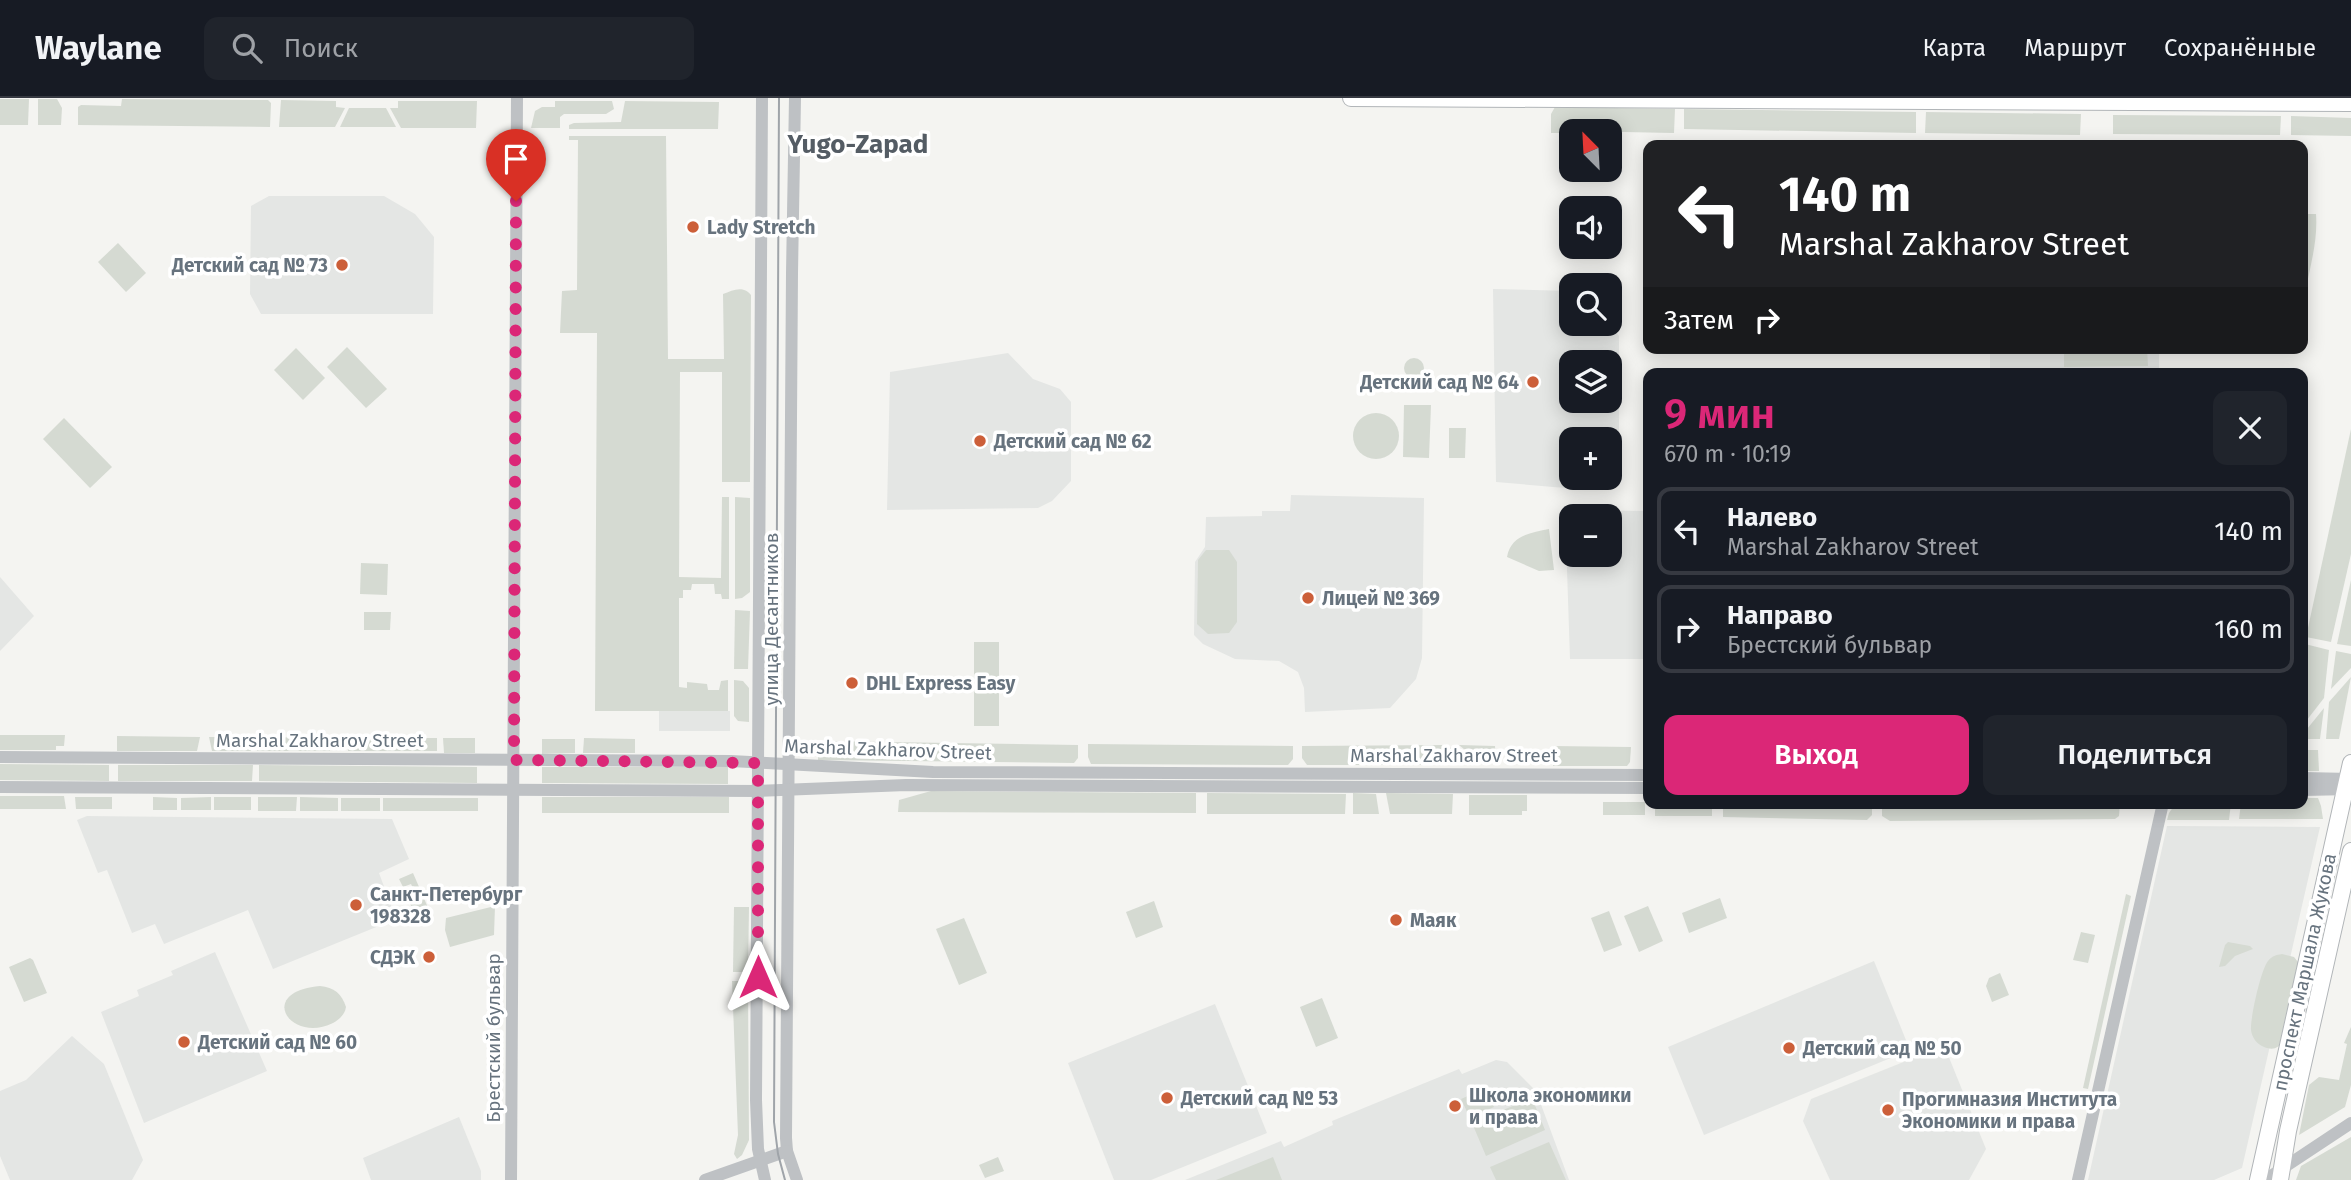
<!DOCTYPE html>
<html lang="ru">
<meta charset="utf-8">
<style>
:root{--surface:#171b24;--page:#20242c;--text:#f1f3f6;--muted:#9ea1a6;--line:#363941;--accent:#db2777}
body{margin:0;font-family:"Fira Sans",sans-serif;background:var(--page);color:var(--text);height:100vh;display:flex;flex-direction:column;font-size:26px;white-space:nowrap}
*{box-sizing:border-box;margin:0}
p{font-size:23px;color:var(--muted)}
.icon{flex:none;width:38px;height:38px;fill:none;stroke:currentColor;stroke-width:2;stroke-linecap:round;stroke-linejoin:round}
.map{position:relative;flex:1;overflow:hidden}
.drawer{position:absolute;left:1643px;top:270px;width:665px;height:441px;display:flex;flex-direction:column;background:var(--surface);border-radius:14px;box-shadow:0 4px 18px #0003}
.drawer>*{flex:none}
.top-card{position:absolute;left:1643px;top:42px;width:665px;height:214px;border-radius:14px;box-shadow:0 4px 18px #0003;background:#202124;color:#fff;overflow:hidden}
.needle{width:46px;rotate:336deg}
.fabs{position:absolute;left:1559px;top:21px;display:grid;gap:14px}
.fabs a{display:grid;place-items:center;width:63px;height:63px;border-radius:14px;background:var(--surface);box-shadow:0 4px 18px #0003;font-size:35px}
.pin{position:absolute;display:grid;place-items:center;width:60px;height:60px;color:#fff;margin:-72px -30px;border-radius:50% 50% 50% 0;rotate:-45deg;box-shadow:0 0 7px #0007}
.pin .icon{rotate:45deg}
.me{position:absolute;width:77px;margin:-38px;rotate:0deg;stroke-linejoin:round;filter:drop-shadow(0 0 5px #0008)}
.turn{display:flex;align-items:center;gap:24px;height:147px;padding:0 21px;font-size:32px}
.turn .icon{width:91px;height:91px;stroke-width:2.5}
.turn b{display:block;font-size:49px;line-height:60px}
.then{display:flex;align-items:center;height:66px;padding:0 21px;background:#0003;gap:14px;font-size:26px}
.round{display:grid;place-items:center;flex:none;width:74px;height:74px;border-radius:14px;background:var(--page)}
.head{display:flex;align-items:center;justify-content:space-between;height:119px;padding:0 21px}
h1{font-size:42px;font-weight:600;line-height:52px;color:var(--accent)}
.cta{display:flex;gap:14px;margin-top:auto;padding:14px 21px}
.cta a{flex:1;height:80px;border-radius:14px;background:var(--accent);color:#fff;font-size:28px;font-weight:600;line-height:80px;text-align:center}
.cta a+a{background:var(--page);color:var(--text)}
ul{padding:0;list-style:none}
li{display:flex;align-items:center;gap:21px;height:88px;margin:0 14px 10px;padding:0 7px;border:4px solid var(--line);border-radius:14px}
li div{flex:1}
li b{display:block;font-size:26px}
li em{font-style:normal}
header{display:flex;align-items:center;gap:42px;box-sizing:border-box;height:98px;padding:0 35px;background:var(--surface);border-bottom:2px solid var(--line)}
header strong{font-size:33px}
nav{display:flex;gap:38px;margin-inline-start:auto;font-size:24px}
.search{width:490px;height:63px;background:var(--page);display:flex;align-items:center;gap:18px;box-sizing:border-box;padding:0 24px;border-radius:14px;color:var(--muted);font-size:26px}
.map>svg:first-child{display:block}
.built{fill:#e4e6e4;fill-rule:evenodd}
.green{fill:#d5dad2}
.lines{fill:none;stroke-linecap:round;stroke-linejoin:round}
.major-casing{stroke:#b1b5b8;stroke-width:18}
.minor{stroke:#bec1c4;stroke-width:12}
.major{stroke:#fff;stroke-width:16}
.tram{stroke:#9fa4a9;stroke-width:2}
.route{stroke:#db2777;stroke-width:12;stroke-dasharray:0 21.6}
.poi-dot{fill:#cc5f39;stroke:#fff;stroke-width:2.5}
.labels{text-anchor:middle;stroke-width:7;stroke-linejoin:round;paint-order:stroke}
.poi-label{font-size:19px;font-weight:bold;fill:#67737e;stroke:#fff;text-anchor:start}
.street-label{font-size:19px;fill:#67737e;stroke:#fff}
.district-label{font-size:26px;font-weight:bold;fill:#545c64;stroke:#fff}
</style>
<header>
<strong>Waylane</strong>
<div class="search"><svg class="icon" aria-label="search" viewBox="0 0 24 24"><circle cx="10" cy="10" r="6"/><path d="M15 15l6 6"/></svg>Поиск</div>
<nav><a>Карта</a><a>Маршрут</a><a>Сохранённые</a></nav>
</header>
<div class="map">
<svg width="2351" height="1082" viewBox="0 0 2351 1082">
<rect width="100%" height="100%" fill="#f4f4f1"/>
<g class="built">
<path d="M 269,98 L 384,98 L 415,116 L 434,139 L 433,216 L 261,216 L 250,196 L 251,108 Z"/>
<path d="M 1493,191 L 1571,193 L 1572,226 L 1610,225 L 1619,238 L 1619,340 L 1610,360 L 1610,341 L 1572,341 L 1572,380 L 1601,380 L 1594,391 L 1589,392 L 1496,384 ZM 1572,264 L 1610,264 L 1610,303 L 1572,303 Z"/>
<rect x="1990" y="250" width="169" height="25"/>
<path d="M 1008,255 L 1033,281 L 1060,291 L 1071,304 L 1071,383 L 1052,403 L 1038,410 L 887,412 L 890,274 Z"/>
<path d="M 1291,397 L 1424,400 L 1422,560 L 1416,581 L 1390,610 L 1305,614 L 1304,590 L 1298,574 L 1279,563 L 1235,561 L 1203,546 L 1194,537 L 1195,464 L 1205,449 L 1206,419 L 1262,418 L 1262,413 L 1290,413 Z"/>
<path d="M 1565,412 L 1648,413 L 1648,561 L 1570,561 ZM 1572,418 L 1610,418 L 1610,457 L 1572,457 Z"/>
<path d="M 0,479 L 34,518 L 0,553 Z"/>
<rect x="659" y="613" width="71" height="20"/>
<path d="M 87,718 L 392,721 L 409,761 L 379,775 L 396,821 L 273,871 L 248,812 L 164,846 L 155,826 L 132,835 L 107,772 L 98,775 L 77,722 Z"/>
<path d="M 2167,728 L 2320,729 L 2242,1070 L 2214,1082 L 2088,1082 Z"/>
<path d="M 215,854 L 267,973 L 144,1025 L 101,914 L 139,898 L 137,892 L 173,877 L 171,873 Z"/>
<path d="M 1874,863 L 1910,952 L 1704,1037 L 1668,949 Z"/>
<path d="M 1215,906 L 1267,1035 L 1151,1082 L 1114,1082 L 1068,965 Z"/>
<path d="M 72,938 L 104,966 L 143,1062 L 132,1082 L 10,1082 L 0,1058 L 0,993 L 26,982 Z"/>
<path d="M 1936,951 L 1948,957 L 1986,1051 L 1969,1082 L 1830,1082 L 1803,1023 L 1811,1001 Z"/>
<path d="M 1496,962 L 1507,964 L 1536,993 L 1569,1082 L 1185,1082 L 1281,1043 L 1284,1049 L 1333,1027 L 1332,1023 L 1459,971 L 1462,976 Z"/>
<path d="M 459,1019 L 481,1073 L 481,1082 L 371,1082 L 363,1060 Z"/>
</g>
<g class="green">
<path d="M 0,1 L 29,1 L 28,27 L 0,27 Z"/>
<path d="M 38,1 L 57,1 L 62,10 L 61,27 L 38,27 Z"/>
<path d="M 122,1 L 268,2 L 271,5 L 270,29 L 78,27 L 78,9 L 81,7 L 121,8 Z"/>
<path d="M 281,2 L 336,3 L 336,9 L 345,10 L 335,29 L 279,29 Z"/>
<path d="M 398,3 L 477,3 L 476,30 L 401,30 L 390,10 L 398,10 Z"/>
<path d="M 555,3 L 612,3 L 614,11 L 606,16 L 564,16 L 560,19 L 560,30 L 531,30 L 535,13 L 542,9 L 555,9 Z"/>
<path d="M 625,3 L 719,4 L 718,31 L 569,31 L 569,27 L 574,25 L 621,24 Z"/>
<path d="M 1555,9 L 1675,11 L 1674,35 L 1572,33 L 1571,35 L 1551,35 L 1551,16 Z"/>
<path d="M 349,10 L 386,10 L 396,29 L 340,29 Z"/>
<path d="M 1684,11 L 1916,14 L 1916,35 L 1684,31 Z"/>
<path d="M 1926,14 L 2081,16 L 2080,37 L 1925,35 Z"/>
<path d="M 2113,17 L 2281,18 L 2280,37 L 2113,36 Z"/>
<path d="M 2291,18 L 2351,20 L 2351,38 L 2291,37 Z"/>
<path d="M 569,38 L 666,38 L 668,261 L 724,261 L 723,196 C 733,192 743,187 751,197 L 750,384 L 722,384 L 722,274 L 680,274 L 679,479 L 721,480 L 722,399 L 729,399 L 729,501 L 722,501 L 721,496 L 715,496 L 714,486 L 692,486 L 691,492 L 683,492 L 683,500 L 679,500 L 679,589 L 687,590 L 687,584 L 707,586 L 708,592 L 719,592 L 721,583 L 728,582 L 728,613 L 595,613 L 597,235 L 560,235 L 562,193 L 577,192 L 578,42 L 569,42 Z"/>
<path d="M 2303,116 L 2316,116 C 2318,143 2310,169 2305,195 L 2303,195 Z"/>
<path d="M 118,145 L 146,175 L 126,194 L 98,164 Z"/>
<path d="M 347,249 L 387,291 L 366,310 L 327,269 Z"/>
<path d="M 296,250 L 325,280 L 303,302 L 274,272 Z"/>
<path d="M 2064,250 L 2147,250 L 2148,268 L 2064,269 Z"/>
<circle cx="1414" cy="270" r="10"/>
<path d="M 1404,307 L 1431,307 L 1429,360 L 1403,359 Z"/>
<circle cx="1376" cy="338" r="23"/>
<path d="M 64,320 L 112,369 L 90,390 L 43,341 Z"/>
<path d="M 1449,330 L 1466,330 L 1465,360 L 1449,360 Z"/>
<path d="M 2351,331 L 2351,456 L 2331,544 L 2306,539 Z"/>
<path d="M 735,399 L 750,400 L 750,494 L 742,500 L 735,501 Z"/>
<path d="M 1549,431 L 1554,472 L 1539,473 L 1507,459 C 1511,437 1530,435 1549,431 Z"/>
<path d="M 1206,452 L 1229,452 L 1237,464 L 1237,524 L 1229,535 L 1208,536 L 1197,526 L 1198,462 Z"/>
<path d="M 361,465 L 388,466 L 387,497 L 360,496 Z"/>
<path d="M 2351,482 L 2351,548 L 2337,546 Z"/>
<path d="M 735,512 L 750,513 L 748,571 L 734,571 Z"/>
<path d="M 364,514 L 391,514 L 390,532 L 364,532 Z"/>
<rect x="974" y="544" width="25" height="84"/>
<path d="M 2305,546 L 2329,552 L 2324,600 L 2303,627 Z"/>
<path d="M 2336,553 L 2351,556 L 2351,570 L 2331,591 Z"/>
<path d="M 2351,579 L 2339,641 L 2326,641 L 2329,604 Z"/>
<path d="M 734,582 L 743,583 L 749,590 L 749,624 L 738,623 L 734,618 Z"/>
<path d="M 2324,610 L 2320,641 L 2303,641 L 2303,636 Z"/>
<path d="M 0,637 L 65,637 L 64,648 L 56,648 L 56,652 L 0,652 Z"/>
<path d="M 117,638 L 200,639 L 197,653 L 117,653 Z"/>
<path d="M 209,639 L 251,639 L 251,653 L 212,653 Z"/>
<path d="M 257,639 L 330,640 L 330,653 L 257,653 Z"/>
<rect x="348" y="640" width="89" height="13"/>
<path d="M 443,640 L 475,640 L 475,655 L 444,655 Z"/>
<path d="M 584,640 L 635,641 L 635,655 L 583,655 Z"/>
<path d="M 542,641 L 575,641 L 575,655 L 542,656 Z"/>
<path d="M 818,643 L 1078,647 L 1078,660 L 1074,665 L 818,662 Z"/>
<path d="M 1088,646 L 1293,648 L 1293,661 L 1288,667 L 1091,666 L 1088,659 Z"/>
<path d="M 1447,647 L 1471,667 L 1307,667 L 1302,660 L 1302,648 Z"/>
<path d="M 1459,647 L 1495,648 L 1496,662 L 1477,662 Z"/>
<path d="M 1553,648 L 1631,649 L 1630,664 L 1627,668 L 1553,668 Z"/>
<path d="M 2303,652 L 2318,652 L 2319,673 L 2303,673 Z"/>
<path d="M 0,666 L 109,667 L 109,683 L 0,682 Z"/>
<path d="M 118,667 L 253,667 L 252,683 L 118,683 Z"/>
<path d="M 259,667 L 477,669 L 477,685 L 259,683 Z"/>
<path d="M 542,669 L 728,669 L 728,686 L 542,685 Z"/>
<path d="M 931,693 L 1196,695 L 1196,715 L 898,714 L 899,702 Z"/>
<path d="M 1207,695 L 1346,696 L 1345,716 L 1207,716 Z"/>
<path d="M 1353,695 L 1376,696 L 1379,716 L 1353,716 Z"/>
<path d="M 1386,695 L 1453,696 L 1452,716 L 1390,716 Z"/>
<path d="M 1469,697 L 1527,697 L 1527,713 L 1522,713 L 1522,717 L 1469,717 Z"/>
<path d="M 0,698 L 64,698 L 66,711 L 0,711 Z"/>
<path d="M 75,699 L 112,699 L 112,711 L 76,711 Z"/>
<path d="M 153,699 L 177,700 L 177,712 L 153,712 Z"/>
<path d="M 211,699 L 211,712 L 181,712 L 181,700 Z"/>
<rect x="214" y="699" width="37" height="13"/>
<path d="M 258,699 L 297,699 L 296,713 L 258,713 Z"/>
<path d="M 300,699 L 338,700 L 338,713 L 300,713 Z"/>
<rect x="542" y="699" width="187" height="16"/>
<rect x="341" y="700" width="39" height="13"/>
<rect x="383" y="700" width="95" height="13"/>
<path d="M 2303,700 L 2318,700 L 2321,708 L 2323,721 L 2239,721 L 2241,705 L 2303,705 Z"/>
<rect x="1603" y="704" width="42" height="13"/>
<rect x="1655" y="705" width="57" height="13"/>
<path d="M 1723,705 L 1872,705 L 1872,717 L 1867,722 L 1723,719 Z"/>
<path d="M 1882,705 L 2120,705 L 2119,718 L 2115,721 L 1890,723 L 1882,718 Z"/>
<path d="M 2176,705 L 2231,705 L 2229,722 L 2167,722 L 2169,715 Z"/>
<path d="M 413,775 L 432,819 L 419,825 L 408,801 L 416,797 L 411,786 L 403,789 L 399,781 Z"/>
<path d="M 2126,796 L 2131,798 L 2088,991 L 2083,990 Z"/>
<path d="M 1720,800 L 1727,820 L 1689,835 L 1682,815 Z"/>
<path d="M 1154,803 L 1163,829 L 1136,840 L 1126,814 Z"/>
<path d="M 495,808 L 494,837 L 450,849 L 445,832 L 446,820 Z"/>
<path d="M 1648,808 L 1663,843 L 1639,854 L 1624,818 Z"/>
<path d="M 734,809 L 749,809 L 748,874 L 733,874 Z"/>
<path d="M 1609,813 L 1622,847 L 1604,854 L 1591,820 Z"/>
<path d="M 964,820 L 987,875 L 959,887 L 936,831 Z"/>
<path d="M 2081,834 L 2095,837 L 2088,865 L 2073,862 Z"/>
<path d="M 2228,844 L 2250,848 L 2253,851 L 2235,858 L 2225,868 L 2219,869 L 2225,847 Z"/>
<path d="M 2282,856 L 2294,859 L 2298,864 L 2279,948 C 2273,952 2270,951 2264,949 C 2257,946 2252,940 2251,932 C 2250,921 2261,871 2268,863 C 2272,858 2276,857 2282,856 Z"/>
<path d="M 30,860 L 33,862 L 47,895 L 24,904 L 9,869 Z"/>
<path d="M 2000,875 L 2009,897 L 1992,904 L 1986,888 L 1989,880 Z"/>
<path d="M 732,883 L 743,883 L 748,885 L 749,1042 L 742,1057 L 737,1061 L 734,1056 L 738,1037 Z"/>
<path d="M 320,888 C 334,889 342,896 346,909 C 345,916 340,921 333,925 C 291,946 255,894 320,888 Z"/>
<path d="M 1322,900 L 1338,940 L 1316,949 L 1300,909 Z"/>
<path d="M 2351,929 L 2351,987 L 2345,1009 L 2299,1037 L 2309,987 L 2319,979 L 2339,982 L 2347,946 L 2344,945 Z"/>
<path d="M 1486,990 L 1494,1009 L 1470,1020 L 1461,1001 Z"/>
<path d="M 1532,1000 L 1545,1032 L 1486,1058 L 1472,1025 Z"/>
<path d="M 2351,1039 L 2351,1082 L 2296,1082 L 2301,1068 Z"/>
<path d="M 1549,1044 L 1566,1082 L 1496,1082 L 1490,1069 Z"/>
<path d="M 998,1059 L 1004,1073 L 985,1080 L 979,1067 Z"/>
<path d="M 1273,1059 L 1282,1082 L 1216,1082 Z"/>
</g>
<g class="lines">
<g class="major-casing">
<g id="major">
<path d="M 1351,0 L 2351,5"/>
<path d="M 2258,1082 L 2351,665"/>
<path d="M 2280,1082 L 2288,1033 L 2351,753"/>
</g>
</g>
<g class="minor">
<path d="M 762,0 L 756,1002 L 758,1051 L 765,1082"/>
<path d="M 795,0 L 792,175 L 786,1040 L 787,1053 L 797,1082"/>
<path d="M 0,659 L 731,663 L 933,674 L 1648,677"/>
<path d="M 2303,680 L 2351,681"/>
<path d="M 0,689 L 758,693 L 906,687 L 1648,690"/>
<path d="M 2303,692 L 2351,691"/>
<path d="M 511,1082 L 517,0"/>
<path d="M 705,1082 L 787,1053"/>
<path d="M 2078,1082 L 2163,705"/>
<path d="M 2265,1082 L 2351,1025"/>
</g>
<use href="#major" class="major"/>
<path class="tram" d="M 779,0 L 774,1024 L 778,1056 L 785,1082"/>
</g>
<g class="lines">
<path class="route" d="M 516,103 L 514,662 L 758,665 L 758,879"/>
</g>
<g class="poi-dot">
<circle cx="693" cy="129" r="7"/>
<circle cx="342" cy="167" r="7"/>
<circle cx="1533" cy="284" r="7"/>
<circle cx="980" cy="343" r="7"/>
<circle cx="1308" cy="500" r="7"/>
<circle cx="852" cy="585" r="7"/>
<circle cx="356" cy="807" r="7"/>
<circle cx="1396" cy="822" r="7"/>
<circle cx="429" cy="859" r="7"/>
<circle cx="184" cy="944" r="7"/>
<circle cx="1789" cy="950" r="7"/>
<circle cx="1167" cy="1000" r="7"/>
<circle cx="1455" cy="1008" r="7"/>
<circle cx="1888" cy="1012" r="7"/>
</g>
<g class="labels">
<g class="poi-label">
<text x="707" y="136">Lady Stretch</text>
<text x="328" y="174" text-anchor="end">Детский сад № 73</text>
<text x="1519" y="291" text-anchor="end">Детский сад № 64</text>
<text x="994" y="350">Детский сад № 62</text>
<text x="1322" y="507">Лицей № 369</text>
<text x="866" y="592">DHL Express Easy</text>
<text x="370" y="803">Санкт-Петербург<tspan x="370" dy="22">198328</tspan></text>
<text x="1410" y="829">Маяк</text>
<text x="415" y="866" text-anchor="end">СДЭК</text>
<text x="198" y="951">Детский сад № 60</text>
<text x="1803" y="957">Детский сад № 50</text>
<text x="1469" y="1004">Школа экономики<tspan x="1469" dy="22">и права</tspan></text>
<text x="1181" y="1007">Детский сад № 53</text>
<text x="1902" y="1008">Прогимназия Института<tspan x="1902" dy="22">Экономики и права</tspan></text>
</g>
<g class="street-label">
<text transform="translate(771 521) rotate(-90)" y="7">улица Десантников</text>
<text x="320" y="649">Marshal Zakharov Street</text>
<text transform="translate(888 651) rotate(2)" y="7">Marshal Zakharov Street</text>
<text x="1454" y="664">Marshal Zakharov Street</text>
<text transform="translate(2304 874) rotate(-78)" y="7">проспект Маршала Жукова</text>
<text transform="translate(493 940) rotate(-90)" y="7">Брестский бульвар</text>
</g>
<g class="district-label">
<text x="858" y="55">Yugo-Zapad</text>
</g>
</g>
</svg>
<div class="fabs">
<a><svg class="needle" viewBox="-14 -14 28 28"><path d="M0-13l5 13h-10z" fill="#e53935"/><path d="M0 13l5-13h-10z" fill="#9ea1a6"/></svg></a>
<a><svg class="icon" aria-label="sound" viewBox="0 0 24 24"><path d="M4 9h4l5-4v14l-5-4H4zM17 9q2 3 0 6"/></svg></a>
<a><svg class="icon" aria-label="search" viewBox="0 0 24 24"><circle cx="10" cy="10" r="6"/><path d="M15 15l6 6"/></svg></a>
<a><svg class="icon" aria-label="layers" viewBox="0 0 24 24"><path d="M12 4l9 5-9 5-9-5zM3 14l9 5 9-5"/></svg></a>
<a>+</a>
<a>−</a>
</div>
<div class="pin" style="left:516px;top:103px;background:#d93025"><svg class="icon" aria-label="arrive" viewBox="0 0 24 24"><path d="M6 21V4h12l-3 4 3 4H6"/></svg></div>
<svg class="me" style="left:758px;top:879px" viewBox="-20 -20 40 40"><path d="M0-17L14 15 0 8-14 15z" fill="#db2777" stroke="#fff" stroke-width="4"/></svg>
<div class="top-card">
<div class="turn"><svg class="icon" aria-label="left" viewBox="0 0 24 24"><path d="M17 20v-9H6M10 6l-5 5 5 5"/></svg><div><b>140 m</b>Marshal Zakharov Street</div></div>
<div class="then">Затем<svg class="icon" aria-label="right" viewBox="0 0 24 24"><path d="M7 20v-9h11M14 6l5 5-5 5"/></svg></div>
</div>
<section class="drawer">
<div class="head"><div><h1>9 мин</h1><p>670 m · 10:19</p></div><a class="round"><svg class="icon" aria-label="close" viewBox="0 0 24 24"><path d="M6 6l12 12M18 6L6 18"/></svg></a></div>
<ul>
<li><svg class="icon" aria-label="left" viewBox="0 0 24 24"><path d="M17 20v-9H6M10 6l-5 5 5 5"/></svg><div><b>Налево</b><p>Marshal Zakharov Street</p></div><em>140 m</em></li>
<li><svg class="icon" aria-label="right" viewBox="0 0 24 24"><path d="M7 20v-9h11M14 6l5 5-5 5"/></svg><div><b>Направо</b><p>Брестский бульвар</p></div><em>160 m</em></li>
</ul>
<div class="cta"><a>Выход</a><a>Поделиться</a></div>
</section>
</div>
